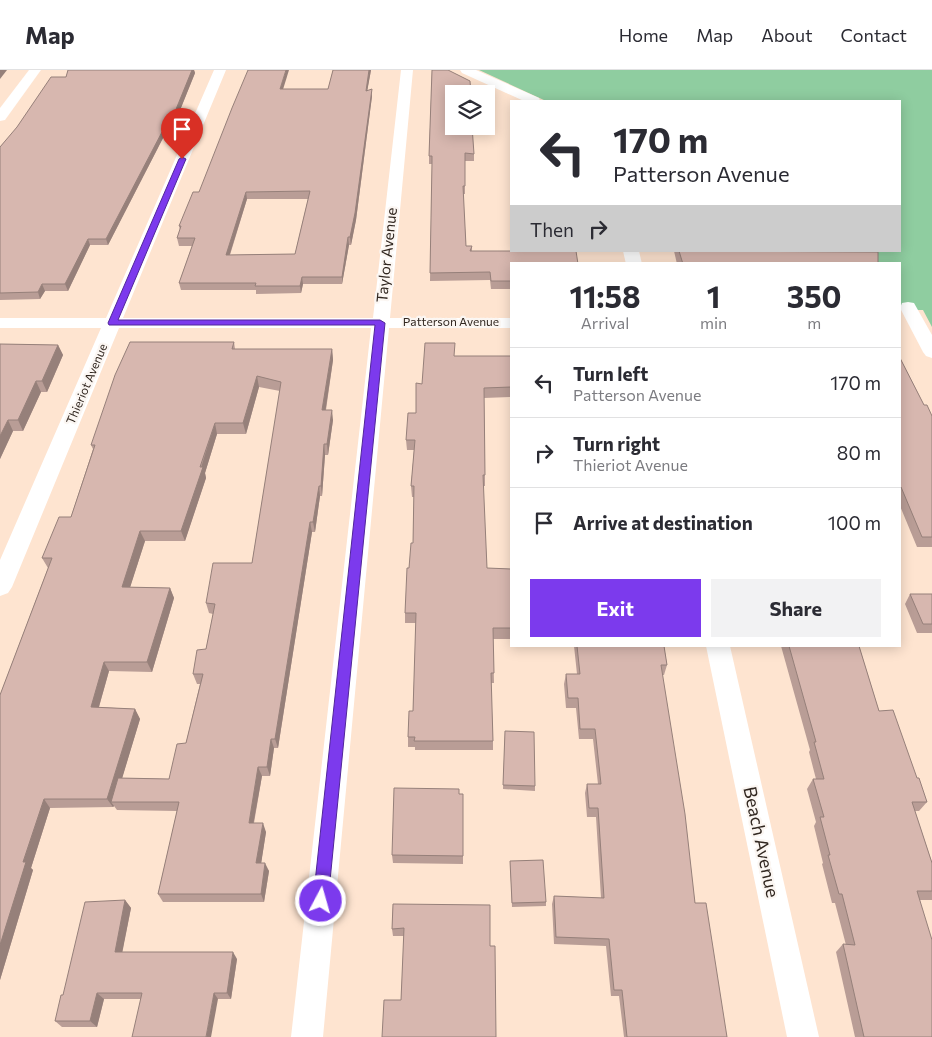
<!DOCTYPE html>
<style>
:root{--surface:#fff;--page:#f2f2f3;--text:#2b2b33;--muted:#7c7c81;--line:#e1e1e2;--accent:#7c3aed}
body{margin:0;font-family:Commissioner,sans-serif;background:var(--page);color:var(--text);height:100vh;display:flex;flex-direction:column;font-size:19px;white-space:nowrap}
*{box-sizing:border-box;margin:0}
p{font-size:16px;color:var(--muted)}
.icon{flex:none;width:28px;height:28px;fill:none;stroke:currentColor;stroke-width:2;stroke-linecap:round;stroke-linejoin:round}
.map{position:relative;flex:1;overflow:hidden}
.drawer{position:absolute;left:510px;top:192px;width:391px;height:385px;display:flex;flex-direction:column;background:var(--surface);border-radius:0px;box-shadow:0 2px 12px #0003}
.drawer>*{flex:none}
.top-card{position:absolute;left:510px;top:30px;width:391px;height:152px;border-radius:0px;box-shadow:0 2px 12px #0003;background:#fff;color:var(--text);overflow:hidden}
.buttons{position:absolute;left:445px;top:15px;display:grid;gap:10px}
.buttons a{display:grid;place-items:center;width:50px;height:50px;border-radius:0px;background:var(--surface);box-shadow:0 2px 12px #0003;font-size:25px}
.pin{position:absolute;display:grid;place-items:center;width:42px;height:42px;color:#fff;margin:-51px -21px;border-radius:50% 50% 50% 0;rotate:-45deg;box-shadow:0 0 5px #0007}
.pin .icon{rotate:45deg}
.me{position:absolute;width:55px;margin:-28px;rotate:6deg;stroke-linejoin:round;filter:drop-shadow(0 0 4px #0008)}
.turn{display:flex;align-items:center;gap:18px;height:105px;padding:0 20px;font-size:22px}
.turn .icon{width:65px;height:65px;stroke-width:2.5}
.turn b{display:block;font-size:35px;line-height:42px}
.then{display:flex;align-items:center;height:48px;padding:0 20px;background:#0003;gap:10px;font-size:19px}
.eta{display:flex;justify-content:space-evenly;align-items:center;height:85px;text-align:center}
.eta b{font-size:30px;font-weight:700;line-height:35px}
.primary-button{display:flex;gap:10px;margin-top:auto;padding:10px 20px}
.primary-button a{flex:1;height:58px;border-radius:0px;background:var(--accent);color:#fff;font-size:20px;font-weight:700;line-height:58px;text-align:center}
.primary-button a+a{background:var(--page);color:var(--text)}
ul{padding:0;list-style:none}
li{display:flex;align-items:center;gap:15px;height:70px;padding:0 20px;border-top:1px solid var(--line)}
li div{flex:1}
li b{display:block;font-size:19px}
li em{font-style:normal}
header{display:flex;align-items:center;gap:30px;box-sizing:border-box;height:70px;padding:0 25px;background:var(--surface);border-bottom:1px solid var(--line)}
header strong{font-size:24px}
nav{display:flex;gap:28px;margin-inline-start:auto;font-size:18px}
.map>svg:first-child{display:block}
.green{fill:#8fcda0}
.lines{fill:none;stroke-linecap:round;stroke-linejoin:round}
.street{fill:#fff;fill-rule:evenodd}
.wall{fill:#b99d96;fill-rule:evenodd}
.shaded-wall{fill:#96807a}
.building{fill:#d7b7af;stroke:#96807a;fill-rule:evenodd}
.route{fill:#7c3aed;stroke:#51269a}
.labels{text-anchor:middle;stroke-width:4.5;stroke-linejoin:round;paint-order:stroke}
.far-street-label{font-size:12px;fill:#312720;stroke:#fbf6f2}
.street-label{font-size:15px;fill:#312720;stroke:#fbf6f2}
.near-street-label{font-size:18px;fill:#312720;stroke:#fbf6f2}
</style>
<header>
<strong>Map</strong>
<nav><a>Home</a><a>Map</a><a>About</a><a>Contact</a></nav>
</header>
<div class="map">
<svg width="932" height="967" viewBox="0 0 932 967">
<rect width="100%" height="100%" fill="#fee4d0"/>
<path class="green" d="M 479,0 L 932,0 L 932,257 L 923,240 L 900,240 L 900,194 L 842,194 L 840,191 L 820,181 L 900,181 L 900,31 L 546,31 Z"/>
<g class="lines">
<g class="street">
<path d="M 29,0 L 41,0 L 5,50 L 0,51 L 0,38 Z"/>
<path d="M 214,0 L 226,0 L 123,248 L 373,248 L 401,0 L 413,0 L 390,248 L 511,248 L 511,258 L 389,258 L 323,967 L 291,967 L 371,258 L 119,258 L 12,517 L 8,523 L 0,526 L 0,490 L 101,258 L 0,258 L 0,248 L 106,248 Z"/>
<path d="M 460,0 L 476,0 L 539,28 L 540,31 L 524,31 L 462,3 Z"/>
<path d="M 623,181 L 639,181 L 642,194 L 626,194 Z"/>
<path d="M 908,232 L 914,233 L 932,265 L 932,288 L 926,286 L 923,282 L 900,238 L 902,233 Z"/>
<path d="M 706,576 L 730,576 L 819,967 L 787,967 Z"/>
</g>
</g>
<g class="wall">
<path d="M 68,0 L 194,0 L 195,3 L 172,60 L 168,68 L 163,68 L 108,175 L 90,175 L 68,221 L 45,221 L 40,229 L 0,230 L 0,77 L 66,7 Z"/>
<path d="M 333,0 L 371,0 L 367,21 L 372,26 L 356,150 L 351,175 L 349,175 L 342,214 L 303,214 L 301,223 L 256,224 L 256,220 L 181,220 L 179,213 L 192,176 L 179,176 L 177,168 L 180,160 L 179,156 L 199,122 L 283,19 L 328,19 ZM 247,129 L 308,129 L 295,184 L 230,185 Z"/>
<path d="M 432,0 L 474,84 L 474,91 L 465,91 L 465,124 L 463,124 L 466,176 L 472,176 L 472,181 L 511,194 L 511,219 L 491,219 L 490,210 L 430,211 L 432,97 L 432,94 L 429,94 L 429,86 Z"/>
<path d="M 674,181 L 878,182 L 878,194 L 677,194 Z"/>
<path d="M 234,272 L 235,279 L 332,279 L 333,290 L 326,340 L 333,350 L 328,385 L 325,385 L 322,426 L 320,426 L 315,462 L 312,462 L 278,678 L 274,678 L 270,706 L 262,706 L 254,753 L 266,762 L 261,793 L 269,801 L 264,832 L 163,832 L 158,824 L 177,741 L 117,740 L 114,736 L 113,737 L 50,738 L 31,798 L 33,800 L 0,910 L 0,625 L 48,498 L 42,488 L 71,447 L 93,379 L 91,375 ZM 259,317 L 280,321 L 252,493 L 206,533 L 209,543 L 213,544 L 206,579 L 193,604 L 197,614 L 200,614 L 186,673 L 169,709 L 122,708 L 140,649 L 135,639 L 99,637 L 109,601 L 152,602 L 174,528 L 170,518 L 130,517 L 145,471 L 185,471 L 206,408 L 205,403 L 217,364 L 246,364 Z"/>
<path d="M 0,274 L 58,275 L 63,285 L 47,322 L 41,322 L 23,361 L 13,361 L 0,389 Z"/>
<path d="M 511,286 L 511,327 L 484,328 L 485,405 L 485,416 L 483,416 L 487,498 L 511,499 L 511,569 L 493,569 L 494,613 L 491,613 L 493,671 L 493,680 L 415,680 L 415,677 L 408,677 L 408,667 L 413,641 L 416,553 L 405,553 L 405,543 L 409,498 L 413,473 L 414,427 L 412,427 L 411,416 L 414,380 L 407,380 L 406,370 L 416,343 L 422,314 Z"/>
<path d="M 900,288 L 924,335 L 932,346 L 932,477 L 917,477 L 900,436 Z"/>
<path d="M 932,522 L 932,563 L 917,563 L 905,534 L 910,524 L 932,524 Z"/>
<path d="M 574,576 L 664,576 L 667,595 L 664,605 L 662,605 L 695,833 L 727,967 L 624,967 L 619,926 L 611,926 L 606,876 L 554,874 L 552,834 L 554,826 L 601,828 L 596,747 L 587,747 L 585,723 L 587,714 L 598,714 L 593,669 L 579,669 L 576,638 L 566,638 L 564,614 L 566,604 L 577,604 Z"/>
<path d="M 781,576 L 859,576 L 879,641 L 917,708 L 927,732 L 919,741 L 915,741 L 932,793 L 932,830 L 920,830 L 932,967 L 855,967 L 836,882 L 843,874 L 846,875 L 835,833 L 832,833 L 822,794 L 823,793 L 814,756 L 816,752 L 807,719 L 813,709 L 816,709 L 809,682 L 810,680 Z"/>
<path d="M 505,661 L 535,716 L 535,721 L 503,719 Z"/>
<path d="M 459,724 L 463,724 L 463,794 L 393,793 L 392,785 Z"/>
<path d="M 510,791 L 546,832 L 546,836 L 512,837 Z"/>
<path d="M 125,830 L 131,838 L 122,882 L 237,889 L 231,929 L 104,929 L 97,957 L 62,957 L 55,951 L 63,925 Z"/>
<path d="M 393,834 L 490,876 L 401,930 L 404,866 L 393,866 L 392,859 Z"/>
</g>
<g class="shaded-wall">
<path d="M 0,0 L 7,0 L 0,9 Z"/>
<path d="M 192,0 L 194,0 L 195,3 L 172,60 L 168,68 L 166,62 Z"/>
<path d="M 286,0 L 289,0 L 281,26 L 280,19 Z"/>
<path d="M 369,0 L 371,0 L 366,28 L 366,21 Z"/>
<path d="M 372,19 L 372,26 L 356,150 L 351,175 L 350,167 Z"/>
<path d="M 162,62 L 163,68 L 108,175 L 106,169 Z"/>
<path d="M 246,122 L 247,129 L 227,193 L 226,185 Z"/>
<path d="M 348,167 L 349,175 L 342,214 L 342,207 Z"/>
<path d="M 88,169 L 90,175 L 68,221 L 65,214 Z"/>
<path d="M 302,207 L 303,214 L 301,223 L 300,216 Z"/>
<path d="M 42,214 L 45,221 L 40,229 L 38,222 Z"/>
<path d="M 58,275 L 63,285 L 47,322 L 42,311 Z"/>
<path d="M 332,279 L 333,290 L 324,350 L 322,340 Z"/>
<path d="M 257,306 L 259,317 L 246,364 L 243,353 Z"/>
<path d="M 36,311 L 41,322 L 23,361 L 18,350 Z"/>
<path d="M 332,340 L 333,350 L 328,385 L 327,374 Z"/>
<path d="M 8,350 L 13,361 L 0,389 L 0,366 Z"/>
<path d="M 215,353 L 217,364 L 205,403 L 206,408 L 185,471 L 181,461 Z"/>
<path d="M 324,374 L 325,385 L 322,426 L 321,416 Z"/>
<path d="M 319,416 L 320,426 L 315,462 L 313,452 Z"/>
<path d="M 310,452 L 312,462 L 278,678 L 275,669 Z"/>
<path d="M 140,461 L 145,471 L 127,527 L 122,517 Z"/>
<path d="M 170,518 L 174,528 L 152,602 L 147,592 Z"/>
<path d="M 104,592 L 109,601 L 96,647 L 91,637 Z"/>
<path d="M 135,639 L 140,649 L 115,732 L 111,732 L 114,736 L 113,737 L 107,729 Z"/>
<path d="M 271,669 L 274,678 L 270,706 L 267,697 Z"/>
<path d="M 258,697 L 262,706 L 252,761 L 249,753 Z"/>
<path d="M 44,729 L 50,738 L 31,798 L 33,800 L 0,910 L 0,875 L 23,792 Z"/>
<path d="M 263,753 L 266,762 L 260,801 L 256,793 Z"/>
<path d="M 265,793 L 269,801 L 264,832 L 261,824 Z"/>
<path d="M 125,830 L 131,838 L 121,889 L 115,882 Z"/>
<path d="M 233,882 L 237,889 L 231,929 L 227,923 Z"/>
<path d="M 97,923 L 104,929 L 97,957 L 90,951 Z"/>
<path d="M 214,923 L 218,929 L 211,967 L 206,967 Z"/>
</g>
<g class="building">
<path d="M 68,0 L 192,0 L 170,54 L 166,62 L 162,62 L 106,169 L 88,169 L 65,214 L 42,214 L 38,222 L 0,223 L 0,77 L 17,57 L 51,7 L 66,7 Z"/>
<path d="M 248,0 L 286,0 L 280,19 L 328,19 L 333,0 L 369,0 L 366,21 L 372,19 L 355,143 L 350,167 L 348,167 L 342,207 L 302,207 L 300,216 L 255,216 L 256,213 L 179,213 L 195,168 L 177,168 L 181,156 L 179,156 L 193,122 L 199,122 L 232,38 ZM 310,121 L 295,184 L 226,185 L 246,122 Z"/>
<path d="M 432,0 L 448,0 L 470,11 L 471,24 L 454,24 L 454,56 L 472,56 L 474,84 L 465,83 L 465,116 L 463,116 L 466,176 L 472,176 L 470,181 L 576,181 L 578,194 L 511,194 L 511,211 L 491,211 L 490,202 L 430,203 L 432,92 L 432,86 L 429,86 Z"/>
<path d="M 679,181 L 878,182 L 878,194 L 683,194 Z"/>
<path d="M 130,272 L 234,272 L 232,279 L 332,279 L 322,340 L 332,340 L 327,374 L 324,374 L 321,416 L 319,416 L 313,452 L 310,452 L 275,669 L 271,669 L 267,697 L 258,697 L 249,753 L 263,753 L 256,793 L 265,793 L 261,824 L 158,824 L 179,732 L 111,732 L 118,708 L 169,709 L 177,674 L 186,673 L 203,604 L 193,604 L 197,580 L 206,579 L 215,534 L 206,533 L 213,493 L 252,493 L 281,312 L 257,306 L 243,353 L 215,353 L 200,397 L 203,397 L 181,461 L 140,461 L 122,517 L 170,518 L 147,592 L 104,592 L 91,637 L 135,639 L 107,729 L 44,729 L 23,792 L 26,792 L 0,875 L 0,625 L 52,488 L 42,488 L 59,447 L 71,447 L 95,375 L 91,375 L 115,305 Z"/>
<path d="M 425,273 L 455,273 L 454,286 L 511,286 L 511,317 L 484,318 L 485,405 L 483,405 L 487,498 L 511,499 L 511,558 L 493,558 L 494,603 L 491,603 L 493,671 L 414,671 L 415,667 L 408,667 L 409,641 L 413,641 L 416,543 L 405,543 L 407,498 L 409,498 L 411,473 L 413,473 L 414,416 L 411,416 L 415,370 L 406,370 L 408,343 L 416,343 L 416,313 L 422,314 Z"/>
<path d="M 0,274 L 58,275 L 42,311 L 36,311 L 18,350 L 8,350 L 0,366 Z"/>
<path d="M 900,288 L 924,335 L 927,335 L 932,346 L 932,467 L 922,467 L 901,417 L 900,417 Z"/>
<path d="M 910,524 L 932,524 L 932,554 L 923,554 Z"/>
<path d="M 577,576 L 664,576 L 667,595 L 661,595 L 685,744 L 695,833 L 706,833 L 727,967 L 627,967 L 622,920 L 614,920 L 609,869 L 556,867 L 554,826 L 604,828 L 598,738 L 589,738 L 587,714 L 601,714 L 595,659 L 580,659 L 578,628 L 568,628 L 566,604 L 580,604 Z"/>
<path d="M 789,576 L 859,576 L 879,641 L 893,640 L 917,708 L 919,708 L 927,732 L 912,732 L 932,793 L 932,821 L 917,821 L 932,870 L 932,967 L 864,967 L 843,874 L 855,875 L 842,824 L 839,824 L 828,785 L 830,785 L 820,747 L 824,747 L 813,709 L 824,709 L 814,672 L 816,672 Z"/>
<path d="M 505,661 L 534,662 L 535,716 L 503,715 Z"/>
<path d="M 394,718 L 459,719 L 459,724 L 463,724 L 463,786 L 392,785 Z"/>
<path d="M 543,790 L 546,832 L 512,833 L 510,791 Z"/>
<path d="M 125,830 L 115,882 L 233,882 L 227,923 L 214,923 L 206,967 L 132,967 L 142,923 L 97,923 L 90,951 L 55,951 L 61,925 L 63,925 L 85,832 Z"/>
<path d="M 393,834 L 490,835 L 490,876 L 495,876 L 496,967 L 382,967 L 384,930 L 401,930 L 404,858 L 392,859 Z"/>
</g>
<path class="route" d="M 182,87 L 186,89 L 118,250 L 380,250 L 385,253 L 328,831 L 326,836 L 321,838 L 315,836 L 313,831 L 375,255 L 109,255 L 108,253 L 179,89 Z"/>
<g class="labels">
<g class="far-street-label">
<text x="451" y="256">Patterson Avenue</text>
<text transform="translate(87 314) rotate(-67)" y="4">Thieriot Avenue</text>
</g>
<g class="street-label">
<text transform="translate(387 185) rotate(-84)" y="5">Taylor Avenue</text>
</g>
<g class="near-street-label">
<text transform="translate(761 772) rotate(78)" y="6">Beach Avenue</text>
</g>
</g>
</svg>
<div class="buttons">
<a><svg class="icon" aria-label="layers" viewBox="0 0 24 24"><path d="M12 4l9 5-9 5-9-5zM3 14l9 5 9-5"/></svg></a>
</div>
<div class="pin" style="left:182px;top:89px;background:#d93025"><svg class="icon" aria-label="arrive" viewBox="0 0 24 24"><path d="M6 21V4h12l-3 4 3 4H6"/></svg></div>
<svg class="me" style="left:321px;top:831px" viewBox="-20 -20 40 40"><circle r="17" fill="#7c3aed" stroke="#fff" stroke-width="3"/><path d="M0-11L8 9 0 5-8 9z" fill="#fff"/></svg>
<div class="top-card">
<div class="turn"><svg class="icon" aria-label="left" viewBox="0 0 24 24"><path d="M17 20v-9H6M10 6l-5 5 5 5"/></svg><div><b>170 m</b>Patterson Avenue</div></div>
<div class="then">Then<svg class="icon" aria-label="right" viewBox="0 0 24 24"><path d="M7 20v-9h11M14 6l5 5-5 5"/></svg></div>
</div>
<section class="drawer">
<div class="eta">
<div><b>11:58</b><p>Arrival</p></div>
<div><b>1</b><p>min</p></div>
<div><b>350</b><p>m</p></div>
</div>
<ul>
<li><svg class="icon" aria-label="left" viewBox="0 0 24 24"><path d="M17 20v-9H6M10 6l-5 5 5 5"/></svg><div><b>Turn left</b><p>Patterson Avenue</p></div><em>170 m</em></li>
<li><svg class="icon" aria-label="right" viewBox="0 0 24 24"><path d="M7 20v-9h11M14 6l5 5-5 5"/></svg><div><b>Turn right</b><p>Thieriot Avenue</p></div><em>80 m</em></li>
<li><svg class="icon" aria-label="arrive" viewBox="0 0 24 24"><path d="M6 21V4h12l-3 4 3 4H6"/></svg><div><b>Arrive at destination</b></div><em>100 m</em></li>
</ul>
<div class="primary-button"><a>Exit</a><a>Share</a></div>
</section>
</div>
